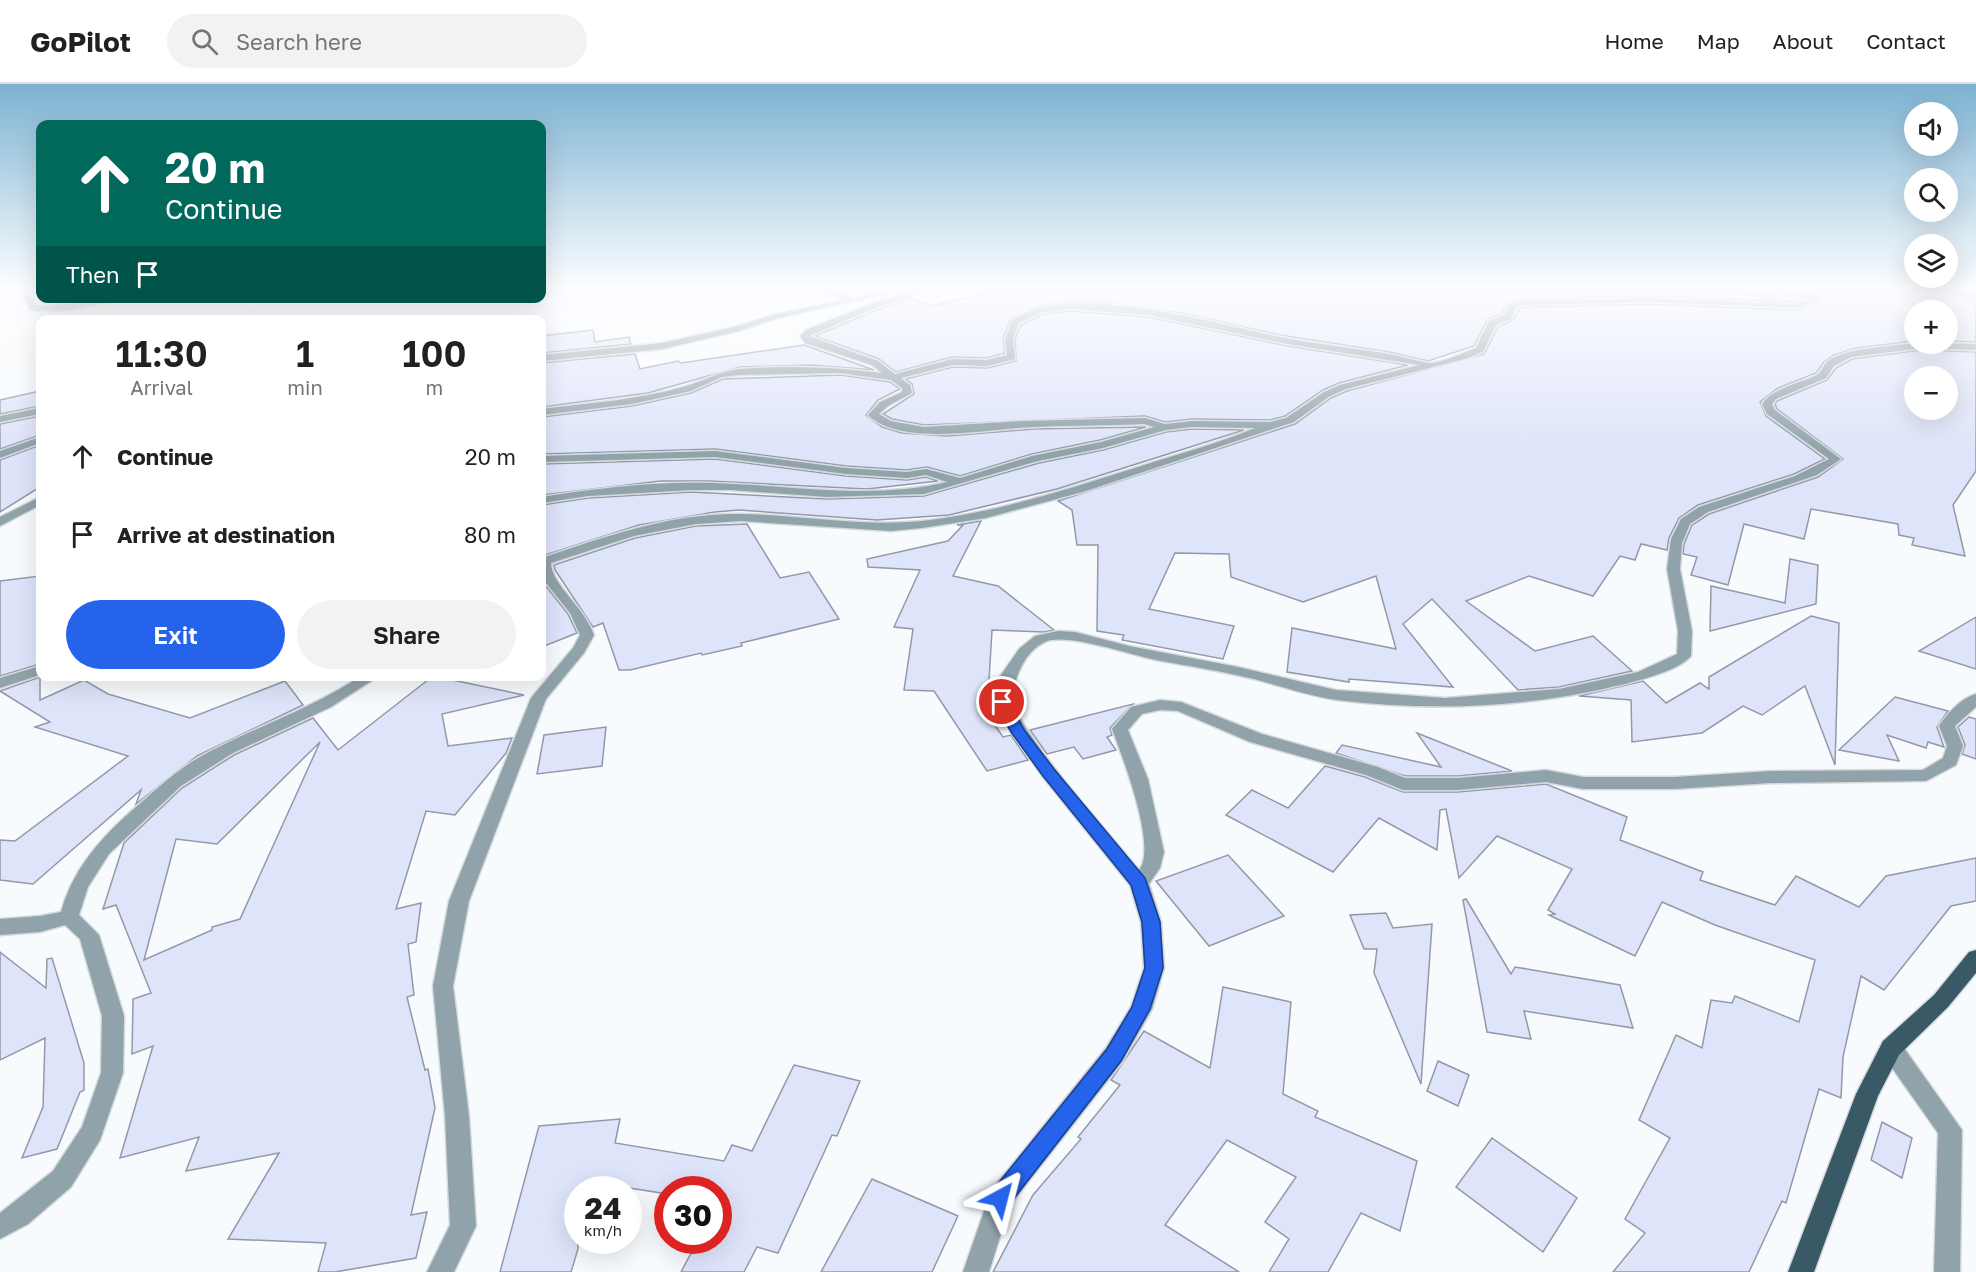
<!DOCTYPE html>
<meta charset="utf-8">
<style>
:root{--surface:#fff;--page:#f2f2f2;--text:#202124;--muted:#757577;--line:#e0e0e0;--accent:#2563eb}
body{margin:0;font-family:"Golos Text",sans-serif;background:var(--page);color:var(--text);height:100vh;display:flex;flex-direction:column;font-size:22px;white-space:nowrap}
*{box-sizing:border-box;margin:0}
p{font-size:20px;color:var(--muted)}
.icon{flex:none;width:33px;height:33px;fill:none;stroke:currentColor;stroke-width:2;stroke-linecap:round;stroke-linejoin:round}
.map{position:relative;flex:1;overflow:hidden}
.side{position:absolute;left:36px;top:231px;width:510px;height:366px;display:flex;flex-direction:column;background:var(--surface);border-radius:12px;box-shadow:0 6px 24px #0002}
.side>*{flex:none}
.guide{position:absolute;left:36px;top:36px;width:510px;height:183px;border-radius:12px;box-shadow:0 6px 24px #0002;background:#00695c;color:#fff;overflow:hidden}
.buttons{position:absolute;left:1904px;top:18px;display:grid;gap:12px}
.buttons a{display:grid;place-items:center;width:54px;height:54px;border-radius:50%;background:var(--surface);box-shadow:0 6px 24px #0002;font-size:30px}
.speed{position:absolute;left:564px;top:1092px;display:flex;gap:12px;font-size:30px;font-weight:700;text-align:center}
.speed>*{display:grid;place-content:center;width:78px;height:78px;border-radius:50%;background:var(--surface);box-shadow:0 6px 24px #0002;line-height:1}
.speed small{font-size:15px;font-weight:400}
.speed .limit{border:9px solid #d22;background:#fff;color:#111}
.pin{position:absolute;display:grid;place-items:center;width:51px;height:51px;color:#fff;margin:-26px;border:3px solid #fff;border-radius:50%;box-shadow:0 2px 6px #0007}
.me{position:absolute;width:66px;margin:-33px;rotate:38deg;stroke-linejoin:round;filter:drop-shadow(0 0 4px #0008)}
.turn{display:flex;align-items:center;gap:21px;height:126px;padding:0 30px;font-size:27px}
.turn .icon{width:78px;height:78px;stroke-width:2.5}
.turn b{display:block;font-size:42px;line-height:51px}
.then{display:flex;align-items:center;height:57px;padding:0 30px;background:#0003;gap:12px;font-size:22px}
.eta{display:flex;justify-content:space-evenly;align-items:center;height:102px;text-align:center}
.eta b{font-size:36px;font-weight:600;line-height:42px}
.button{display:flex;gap:12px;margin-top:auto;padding:12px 30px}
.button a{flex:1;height:69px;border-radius:36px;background:var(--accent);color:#fff;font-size:24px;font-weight:600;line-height:69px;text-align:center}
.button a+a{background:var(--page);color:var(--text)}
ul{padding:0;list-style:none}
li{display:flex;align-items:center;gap:18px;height:78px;padding:0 30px}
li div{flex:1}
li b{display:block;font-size:22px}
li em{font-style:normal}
header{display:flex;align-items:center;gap:36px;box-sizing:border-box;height:84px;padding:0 30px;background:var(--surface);border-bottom:2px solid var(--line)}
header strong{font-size:28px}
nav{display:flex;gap:33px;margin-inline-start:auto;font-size:21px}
.search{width:420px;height:54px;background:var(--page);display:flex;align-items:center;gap:15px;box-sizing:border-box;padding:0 21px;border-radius:33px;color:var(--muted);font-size:22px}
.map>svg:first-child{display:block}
.building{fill:#dee4fa;stroke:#9498a8;stroke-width:1.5;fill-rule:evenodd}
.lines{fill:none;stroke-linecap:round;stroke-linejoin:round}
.street-casing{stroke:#d5d9dc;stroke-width:3}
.primary-casing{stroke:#d5d9dc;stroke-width:3}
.street{fill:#90a2aa;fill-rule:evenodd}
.primary{fill:#395967;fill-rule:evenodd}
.route{fill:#2563eb;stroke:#184099;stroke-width:1.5}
</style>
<header>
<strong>GoPilot</strong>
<div class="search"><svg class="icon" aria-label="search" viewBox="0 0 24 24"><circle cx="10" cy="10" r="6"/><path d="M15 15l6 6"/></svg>Search here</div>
<nav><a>Home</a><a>Map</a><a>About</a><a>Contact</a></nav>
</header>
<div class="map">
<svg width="1976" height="1188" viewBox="0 0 1976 1188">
<rect width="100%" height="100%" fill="#f8fbfe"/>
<g class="building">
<path d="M 1002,203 L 1598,203 L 1665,207 L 1661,203 L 1708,203 L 1772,216 L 1778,213 L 1776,210 L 1742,203 L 1756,203 L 1801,215 L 1795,218 L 1650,212 L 1518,215 L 1508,219 L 1502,229 L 1487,236 L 1474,262 L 1428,277 L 1389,268 L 1280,251 L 1182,229 L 1104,218 L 1067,218 L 1036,223 L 1011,235 L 1003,254 L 1005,269 L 987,274 L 952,273 L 896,288 L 879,275 L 815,252 L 882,224 L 912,215 L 932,222 L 999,206 Z"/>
<path d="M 1791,203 L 1920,203 L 1976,216 L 1976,258 L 1947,257 L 1947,226 L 1914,226 L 1914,257 L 1856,264 L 1834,271 L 1824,278 L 1816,289 L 1778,304 L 1760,318 L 1766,332 L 1825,375 L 1794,390 L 1698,421 L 1679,434 L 1669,454 L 1667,466 L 1641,460 L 1635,476 L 1620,472 L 1593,512 L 1529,492 L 1466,517 L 1535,567 L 1593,552 L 1632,587 L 1559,603 L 1518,606 L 1432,515 L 1403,540 L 1453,603 L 1349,595 L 1349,598 L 1287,588 L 1292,544 L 1396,565 L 1376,492 L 1303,518 L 1231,493 L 1229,470 L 1175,469 L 1149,525 L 1234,542 L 1223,575 L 1122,556 L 1124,551 L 1097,547 L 1098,461 L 1077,461 L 1072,426 L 1058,417 L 1295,340 L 1331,314 L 1347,307 L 1484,270 L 1498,243 L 1512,237 L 1521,223 L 1650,220 L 1796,226 L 1820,217 L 1814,210 Z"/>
<path d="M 1071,227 L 1148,233 L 1288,262 L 1408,281 L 1339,299 L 1323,306 L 1285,332 L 1270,336 L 1192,335 L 1165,338 L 1145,332 L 924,341 L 892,335 L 883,330 L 914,310 L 912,300 L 906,295 L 953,283 L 987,284 L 1016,277 L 1015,255 L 1021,241 L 1043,230 Z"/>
<path d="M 593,246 L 595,258 L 629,253 L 631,260 L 542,269 L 542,252 Z"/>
<path d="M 804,261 L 874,286 L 811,281 L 740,283 L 648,309 L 542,323 L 542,279 L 635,270 L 640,285 L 678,277 L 681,279 Z"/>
<path d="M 1922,266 L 1976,268 L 1976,387 L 1953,421 L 1965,472 L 1912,461 L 1914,454 L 1899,451 L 1898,440 L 1811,425 L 1804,455 L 1744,440 L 1728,501 L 1691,491 L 1697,473 L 1683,470 L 1684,460 L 1692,441 L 1709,430 L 1818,393 L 1843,375 L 1777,325 L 1775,320 L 1777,317 L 1827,296 L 1836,284 L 1852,275 ZM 1914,292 L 1947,292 L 1947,326 L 1914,326 Z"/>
<path d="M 840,291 L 890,298 L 900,305 L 878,316 L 866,331 L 882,343 L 902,349 L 947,352 L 1034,345 L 1146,343 L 1100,356 L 1032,370 L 960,392 L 927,383 L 907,386 L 846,382 L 715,365 L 542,370 L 542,333 L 632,322 L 691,309 L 723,295 Z"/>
<path d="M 40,307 L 40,322 L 0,330 L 0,316 Z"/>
<path d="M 40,332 L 40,351 L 0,365 L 0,340 Z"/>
<path d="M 1192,345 L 1244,346 L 1057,405 L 949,431 L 877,436 L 739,426 L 715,428 L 639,441 L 542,472 L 542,421 L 588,414 L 692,408 L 827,415 L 924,412 L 1039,379 L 1103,366 L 1166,348 Z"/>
<path d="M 40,361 L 40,403 L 0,428 L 0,376 Z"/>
<path d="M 715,375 L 846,392 L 907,396 L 926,393 L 938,397 L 867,405 L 709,397 L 661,397 L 542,411 L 542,380 Z"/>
<path d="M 981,437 L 953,492 L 998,502 L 1054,546 L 1044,548 L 992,546 L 987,630 L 1003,653 L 1011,651 L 1028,676 L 987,687 L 934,607 L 904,606 L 913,545 L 894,543 L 920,486 L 868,483 L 867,475 L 948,457 L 963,441 L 957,441 Z"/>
<path d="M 747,440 L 780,494 L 809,488 L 839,535 L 741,559 L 742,562 L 702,571 L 701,569 L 630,586 L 619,586 L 603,539 L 593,543 L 555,486 L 554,481 L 635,454 L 696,442 Z"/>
<path d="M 1790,475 L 1818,481 L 1816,520 L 1710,547 L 1711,502 L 1785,519 Z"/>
<path d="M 40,492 L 40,580 L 0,592 L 0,497 Z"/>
<path d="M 542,497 L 568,530 L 577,549 L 542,563 Z"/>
<path d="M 1811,532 L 1839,539 L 1835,681 L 1805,602 L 1762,631 L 1743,622 L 1702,649 L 1632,658 L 1631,616 L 1579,612 L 1643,597 L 1666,619 L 1700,599 L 1709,605 L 1709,593 Z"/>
<path d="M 1976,533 L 1976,585 L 1919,567 Z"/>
<path d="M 433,592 L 524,611 L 442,630 L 448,662 L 512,654 L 506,669 L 455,731 L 426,727 L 396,825 L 421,819 L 416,858 L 408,860 L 414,911 L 407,913 L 425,986 L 428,985 L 435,1024 L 411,1131 L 427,1128 L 416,1174 L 335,1188 L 318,1188 L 326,1159 L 228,1155 L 279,1069 L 186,1087 L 199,1053 L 120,1074 L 153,962 L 132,970 L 133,915 L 151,909 L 116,821 L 103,825 L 124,759 L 182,704 L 234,671 L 313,634 L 338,666 ZM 320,658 L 240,835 L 212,843 L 212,846 L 144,876 L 176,755 L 217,760 Z"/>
<path d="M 40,593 L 40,616 L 84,596 L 108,610 L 190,634 L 285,597 L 303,621 L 197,672 L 136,720 L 141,706 L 33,800 L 0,796 L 0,756 L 15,757 L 128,672 L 35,643 L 50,638 L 0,607 Z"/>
<path d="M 1895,613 L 1948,627 L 1937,643 L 1944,663 L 1928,658 L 1926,664 L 1887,651 L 1899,677 L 1839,666 Z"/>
<path d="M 1133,620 L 1110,644 L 1112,651 L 1107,653 L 1116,666 L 1083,675 L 1074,663 L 1047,670 L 1030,646 Z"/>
<path d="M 1969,633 L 1976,635 L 1976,675 L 1962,670 L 1965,661 L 1958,643 Z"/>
<path d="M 606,643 L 602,682 L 537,690 L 544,651 Z"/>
<path d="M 1417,649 L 1512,687 L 1458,692 L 1405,692 L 1336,669 L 1342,661 L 1441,683 Z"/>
<path d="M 1325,682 L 1365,693 L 1403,708 L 1458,708 L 1546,700 L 1627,733 L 1620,756 L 1703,788 L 1700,796 L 1775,821 L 1796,792 L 1859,823 L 1886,792 L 1976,774 L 1976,817 L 1951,822 L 1884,906 L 1861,892 L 1843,973 L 1841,1014 L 1819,1005 L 1786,1119 L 1782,1117 L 1749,1188 L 1613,1188 L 1645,1149 L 1625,1135 L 1670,1054 L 1639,1036 L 1676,951 L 1702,964 L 1711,916 L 1732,919 L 1735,912 L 1799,938 L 1815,876 L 1715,841 L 1662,818 L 1635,872 L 1549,831 L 1555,830 L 1548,826 L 1572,785 L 1497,752 L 1459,794 L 1446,725 L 1440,726 L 1437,766 L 1379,734 L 1333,788 L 1226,731 L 1252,706 L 1288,724 Z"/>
<path d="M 1228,771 L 1284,832 L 1209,862 L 1156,797 Z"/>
<path d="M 1466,815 L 1511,890 L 1515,883 L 1620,901 L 1633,944 L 1524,927 L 1531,955 L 1487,948 L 1463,816 Z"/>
<path d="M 1386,829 L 1393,844 L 1432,840 L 1421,1000 L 1374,889 L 1377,865 L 1364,865 L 1350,831 Z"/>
<path d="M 0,868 L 46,904 L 47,875 L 52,874 L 84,979 L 84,1006 L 80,1008 L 57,1065 L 22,1074 L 43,1023 L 45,954 L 0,976 Z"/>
<path d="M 1223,903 L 1291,918 L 1283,1010 L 1318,1027 L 1315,1033 L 1417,1077 L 1400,1147 L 1361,1129 L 1328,1188 L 1269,1188 L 1289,1155 L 1265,1138 L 1296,1093 L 1227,1056 L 1165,1141 L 1239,1188 L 993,1188 L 1033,1111 L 1081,1055 L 1078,1053 L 1120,1001 L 1111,996 L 1144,947 L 1210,984 Z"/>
<path d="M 1438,977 L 1469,991 L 1458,1022 L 1427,1007 Z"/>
<path d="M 794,981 L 860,997 L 837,1052 L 832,1051 L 778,1169 L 757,1163 L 744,1188 L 681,1188 L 698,1156 L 718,1156 L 718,1106 L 668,1106 L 668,1110 L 610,1101 L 578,1104 L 578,1165 L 571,1188 L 500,1188 L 539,1042 L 620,1035 L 615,1059 L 724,1077 L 732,1061 L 752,1067 Z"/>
<path d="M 1882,1038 L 1912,1054 L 1902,1094 L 1871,1076 Z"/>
<path d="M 1492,1054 L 1577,1114 L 1543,1168 L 1456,1103 Z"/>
<path d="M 872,1095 L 958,1132 L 932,1188 L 821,1188 Z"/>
</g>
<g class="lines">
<g class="street-casing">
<g id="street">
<path d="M 821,203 L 831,203 L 852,214 L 882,208 L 886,210 L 778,234 L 739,247 L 662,265 L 542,277 L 542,271 L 662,259 L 734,243 L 776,230 L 843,216 Z"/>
<path d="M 915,203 L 925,203 L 908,215 L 881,222 L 809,252 L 878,277 L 895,290 L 953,275 L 987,276 L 1007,271 L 1005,255 L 1012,237 C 1064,195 1218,240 1280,253 C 1316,260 1353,264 1389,270 C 1401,272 1416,277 1428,279 C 1439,280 1466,268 1476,264 L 1489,237 L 1504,231 L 1509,221 L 1518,217 L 1650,214 L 1795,220 L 1809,215 L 1758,203 C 1773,203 1809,205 1818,216 L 1796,224 L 1650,218 L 1520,221 L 1516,224 L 1511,235 L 1496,241 L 1483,268 L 1465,275 L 1346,305 L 1330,312 L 1294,338 L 1086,407 L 986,434 L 922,444 L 891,447 L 741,437 L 696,440 L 634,452 L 551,479 C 551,500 585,524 594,551 L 584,569 L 546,615 L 469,817 L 453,902 L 469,1032 L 476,1142 L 454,1188 L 427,1188 L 450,1141 L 445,1032 L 433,902 L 449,817 L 531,614 L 573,564 L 580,551 L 570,529 L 542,494 L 542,474 C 606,452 672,429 741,430 C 802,431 861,443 922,437 C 996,429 1067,405 1138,383 C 1177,370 1217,360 1255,344 L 1192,343 L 1166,346 L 1103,364 L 1038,377 L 924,410 L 827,413 L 731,406 L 692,406 L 588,412 L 542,419 L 542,413 C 604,403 670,396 733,400 C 803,403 878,415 947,398 L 926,391 L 907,394 L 846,390 L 715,373 L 542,378 L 542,372 L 715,367 L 846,384 L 907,388 L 926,385 L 960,394 L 1032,372 L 1101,358 L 1154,343 L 1144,340 C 1108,342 1071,341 1034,343 C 990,344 902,364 868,331 L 880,318 L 902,308 L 902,304 L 891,296 L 840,289 L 740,291 L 722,293 L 691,307 L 632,320 L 542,331 L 542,325 C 589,319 637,316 683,303 C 703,298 718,287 740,285 C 787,281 835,283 882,289 L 872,281 L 805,259 L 800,252 L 806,246 L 875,218 L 902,211 ZM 1071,225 L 1148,231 L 1288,260 L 1419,281 L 1340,301 L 1324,308 L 1286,334 L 1270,338 L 1192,337 L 1165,340 L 1145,334 L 1021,337 L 924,343 L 891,337 L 879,330 L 888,322 L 912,309 L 910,301 L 901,294 L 953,281 L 987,282 L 1015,275 L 1013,255 L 1019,239 L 1042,228 Z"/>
<path d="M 1710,203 L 1730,203 L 1776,212 L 1772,214 Z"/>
<path d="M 1922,203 L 1940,203 L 1976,210 L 1976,214 Z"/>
<path d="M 25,212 L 31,212 L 36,222 C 68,222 98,214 130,214 L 70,226 L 33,227 L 29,225 Z"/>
<path d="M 1914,259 L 1976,260 L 1976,266 L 1922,264 L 1851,273 L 1834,282 L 1826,294 L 1776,315 L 1772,320 L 1775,326 L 1841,375 L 1817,391 L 1708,428 L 1690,440 L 1682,459 L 1680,485 L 1692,547 L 1691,572 C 1677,589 1625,600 1603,605 C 1517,624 1425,627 1337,616 C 1309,612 1281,602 1254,595 C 1221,587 1189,582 1156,576 C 1131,571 1066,548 1045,558 C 1022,569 1015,596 1010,618 C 1045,679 1094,732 1139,786 C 1158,763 1122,672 1112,645 L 1131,623 L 1160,616 L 1181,618 L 1262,650 L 1378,683 L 1405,694 L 1458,694 L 1546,686 L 1583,693 L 1675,693 L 1771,687 L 1923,686 L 1943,674 L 1947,662 L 1939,642 C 1947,630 1961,614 1976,610 L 1976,623 L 1955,642 L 1963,662 L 1956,681 L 1926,697 L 1771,699 L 1675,705 L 1583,705 L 1546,698 L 1458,706 L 1403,706 L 1366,691 L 1250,658 L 1178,627 L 1160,626 L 1142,630 L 1128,646 L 1148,695 L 1164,768 L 1160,784 L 1149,800 L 1161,838 L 1164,884 L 1152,925 L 1122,978 L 1010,1121 L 989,1188 L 963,1188 L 991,1107 L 1106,964 L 1131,923 L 1144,884 L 1141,838 L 1130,801 L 1043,693 L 1011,648 L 994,618 L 1001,591 L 1019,565 L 1035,552 L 1058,547 L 1075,548 L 1129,562 L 1238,583 L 1336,606 L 1445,614 L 1559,605 L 1638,588 L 1677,570 L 1678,547 L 1667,485 L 1671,455 L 1681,435 L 1699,423 L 1795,392 L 1829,375 L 1767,330 L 1762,320 C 1774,304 1797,300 1815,292 C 1822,289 1822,282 1827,278 C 1845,263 1891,263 1914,259 Z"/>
<path d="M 40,324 L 40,330 L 0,338 L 0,332 Z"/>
<path d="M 40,353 L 40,359 L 0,374 L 0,367 Z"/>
<path d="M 40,413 L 40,421 L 0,442 L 0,433 Z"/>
<path d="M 40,582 L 40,591 L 0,604 L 0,594 Z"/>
<path d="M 361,592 L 379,592 L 331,623 L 233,669 L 181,702 L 109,770 L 88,803 L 79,831 L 99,851 L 124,932 L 123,989 L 100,1056 L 71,1103 L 28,1140 L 0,1155 L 0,1129 L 53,1087 L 82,1043 L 101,989 L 102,932 L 80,855 L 65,841 L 40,848 L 0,851 L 0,835 L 40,832 L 61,828 C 72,788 97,758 127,731 C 150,711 171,690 198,674 C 251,644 310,626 361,592 Z"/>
<path d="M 1891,955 L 1899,957 L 1962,1046 L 1960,1188 L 1934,1188 L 1938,1049 L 1883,971 L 1880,964 L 1883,957 Z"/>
</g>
</g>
<g class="primary-casing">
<path id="primary" d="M 1976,866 L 1976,889 L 1948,923 L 1899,971 L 1878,1012 L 1814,1188 L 1788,1188 L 1856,1010 L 1883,957 L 1934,911 L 1969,868 Z"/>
</g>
<use href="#street" class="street"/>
<use href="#primary" class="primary"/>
</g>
<linearGradient id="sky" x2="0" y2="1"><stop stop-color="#7db2d2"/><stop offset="0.55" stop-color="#fcfdff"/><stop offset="1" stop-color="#fcfdff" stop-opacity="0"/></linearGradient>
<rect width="1976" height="369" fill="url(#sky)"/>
<path class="route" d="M 1002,614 L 1007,615 L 1025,647 L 1054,685 L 1145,794 L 1160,838 L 1163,884 L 1150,925 L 1121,977 L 1008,1122 L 1000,1125 L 992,1122 L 989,1114 L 992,1107 L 1107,965 L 1132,923 L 1145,884 L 1142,838 L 1131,801 L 1043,692 L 1011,648 L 995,618 Z"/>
</svg>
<div class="buttons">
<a><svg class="icon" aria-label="sound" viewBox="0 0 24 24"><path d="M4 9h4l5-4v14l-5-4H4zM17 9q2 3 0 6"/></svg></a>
<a><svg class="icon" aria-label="search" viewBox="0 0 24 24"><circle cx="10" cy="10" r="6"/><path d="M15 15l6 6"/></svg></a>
<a><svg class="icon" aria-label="layers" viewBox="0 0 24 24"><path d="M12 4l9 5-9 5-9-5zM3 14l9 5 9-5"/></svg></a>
<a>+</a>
<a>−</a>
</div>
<div class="speed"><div>24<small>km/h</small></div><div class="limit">30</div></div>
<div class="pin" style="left:1002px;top:618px;background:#d93025"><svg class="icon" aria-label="arrive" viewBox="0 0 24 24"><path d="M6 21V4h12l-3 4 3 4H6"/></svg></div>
<svg class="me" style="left:1000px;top:1114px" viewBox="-20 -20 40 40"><path d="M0-17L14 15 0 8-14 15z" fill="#2563eb" stroke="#fff" stroke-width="4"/></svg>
<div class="guide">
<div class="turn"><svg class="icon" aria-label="ahead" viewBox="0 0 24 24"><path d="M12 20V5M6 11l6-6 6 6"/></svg><div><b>20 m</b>Continue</div></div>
<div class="then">Then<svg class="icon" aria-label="arrive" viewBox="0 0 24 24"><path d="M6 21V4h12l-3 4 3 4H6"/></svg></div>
</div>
<section class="side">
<div class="eta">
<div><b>11:30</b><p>Arrival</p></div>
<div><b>1</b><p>min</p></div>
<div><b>100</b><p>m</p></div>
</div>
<ul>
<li><svg class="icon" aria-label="ahead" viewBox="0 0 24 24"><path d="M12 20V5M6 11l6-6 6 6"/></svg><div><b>Continue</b></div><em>20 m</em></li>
<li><svg class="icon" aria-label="arrive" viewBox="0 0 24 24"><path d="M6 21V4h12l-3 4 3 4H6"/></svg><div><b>Arrive at destination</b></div><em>80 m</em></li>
</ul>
<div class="button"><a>Exit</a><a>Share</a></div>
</section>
</div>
